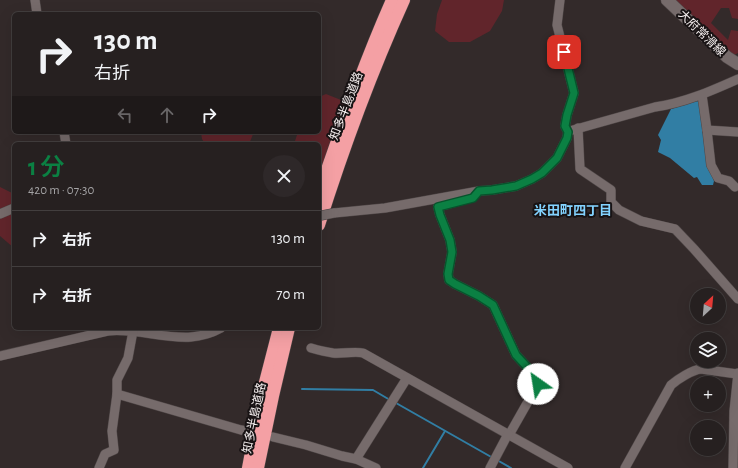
<!DOCTYPE html>
<html lang="ja">
<meta charset="utf-8">
<style>
:root{--surface:#262020;--page:#2e2829;--text:#f1f3f6;--muted:#a4a3a5;--line:#423e3e;--accent:#0b8043}
body{margin:0;font-family:"Alegreya Sans","Noto Sans JP",sans-serif;background:var(--page);color:var(--text);height:100vh;display:flex;flex-direction:column;font-size:15px;white-space:nowrap}
*{box-sizing:border-box;margin:0}
p{font-size:13px;color:var(--muted)}
.icon{flex:none;width:22px;height:22px;fill:none;stroke:currentColor;stroke-width:2;stroke-linecap:round;stroke-linejoin:round}
.map{position:relative;flex:1;overflow:hidden}
.side{position:absolute;left:12px;top:142px;width:309px;height:188px;display:flex;flex-direction:column;background:var(--surface);border-radius:6px;box-shadow:0 4px 16px #0002,0 0 0 1px var(--line)}
.side>*{flex:none}
.hud{position:absolute;left:12px;top:12px;width:309px;height:122px;border-radius:6px;box-shadow:0 4px 16px #0002,0 0 0 1px var(--line);background:#262020;color:var(--text);overflow:hidden}
.needle{width:26px;rotate:26deg}
.tools{position:absolute;left:690px;top:288px;display:grid;gap:8px}
.tools a{display:grid;place-items:center;width:36px;height:36px;border-radius:50%;background:var(--surface);box-shadow:0 4px 16px #0002,0 0 0 1px var(--line);font-size:20px}
.pin{position:absolute;display:grid;place-items:center;width:34px;height:34px;color:#fff;margin:-17px;border-radius:8px;box-shadow:0 2px 6px #0006}
.me{position:absolute;width:44px;margin:-22px;rotate:328deg;stroke-linejoin:round;filter:drop-shadow(0 0 3px #0008)}
.turn{display:flex;align-items:center;gap:14px;height:84px;padding:0 16px;font-size:18px}
.turn .icon{width:52px;height:52px;stroke-width:2.5}
.turn b{display:block;font-size:28px;line-height:34px}
.lanes{display:flex;align-items:center;height:38px;padding:0 16px;background:#0003;justify-content:center;gap:20px;direction:ltr}
.lanes .off{opacity:.35}
.round{display:grid;place-items:center;flex:none;width:42px;height:42px;border-radius:21px;background:var(--page)}
.overview{display:flex;align-items:center;justify-content:space-between;height:68px;padding:0 16px}
h1{font-size:24px;font-weight:600;line-height:30px;color:var(--accent)}
ul{padding:0;list-style:none}
li{display:flex;align-items:center;gap:12px;height:56px;padding:0 16px;border-top:1px solid var(--line)}
li div{flex:1}
li b{display:block;font-size:15px}
li em{font-style:normal}
.map>svg:first-child{display:block}
.green{fill:#61252b}
.water{fill:#317ea4}
.lines{fill:none;stroke-linecap:round;stroke-linejoin:round}
.stream{stroke:#317ea4;stroke-width:2}
.street-casing{stroke:#4f4747;stroke-width:10}
.secondary-casing{stroke:#4f4747;stroke-width:13}
.highway-casing{stroke:#4f4747;stroke-width:13}
.street{stroke:#766b6b;stroke-width:9}
.secondary{stroke:#766b6b;stroke-width:12}
.highway{stroke:#f4a0a4;stroke-width:12}
.street-bridge-casing{stroke:#4f4747;stroke-width:10;stroke-linecap:butt}
.street-bridge{stroke:#766b6b;stroke-width:9}
.route-casing{stroke:#07532c;stroke-width:10}
.route{stroke:#0b8043;stroke-width:7}
.labels{text-anchor:middle;stroke-width:4;stroke-linejoin:round;paint-order:stroke}
.street-label{font-size:12px;fill:#f5efef;stroke:#181314}
.neighbourhood-label{font-size:13px;font-weight:bold;fill:#83d3ff;stroke:#181314}
</style>
<div class="map">
<svg width="738" height="468" viewBox="0 0 738 468">
<rect width="100%" height="100%" fill="#332a2a"/>
<g class="green">
<path d="M 442,0 L 504,0 L 502,11 L 490,31 L 470,42 L 449,42 L 435,31 L 437,14 Z"/>
<path d="M 674,0 L 738,0 L 738,19 L 732,18 L 729,8 L 721,8 L 711,23 L 728,40 L 731,30 L 738,31 L 738,53 L 732,56 Z"/>
<path d="M 326,94 L 341,100 L 359,118 L 319,183 L 319,144 L 294,144 L 298,132 L 319,132 L 319,97 Z"/>
<path d="M 201,132 L 254,132 L 249,144 L 205,144 L 202,139 Z"/>
<path d="M 0,187 L 14,194 L 14,248 L 0,236 Z"/>
</g>
<path class="water" d="M 697,101 L 699,102 L 706,158 L 714,181 L 713,185 L 702,185 L 697,177 L 694,178 L 670,158 L 658,152 L 661,140 L 658,135 L 671,109 Z"/>
<g class="lines">
<g class="stream">
<path d="M 302,389 L 373,390 L 390,400"/>
<path d="M 396,403 L 493,458"/>
<path d="M 497,460 L 511,468"/>
<path d="M 423,468 L 445,431"/>
</g>
<g class="street-casing">
<g id="street">
<path d="M 35,0 L 37,14"/>
<path d="M 702,95 L 707,130 L 738,132"/>
<path d="M 578,128 L 580,169 L 611,190 L 611,202 L 619,210 L 641,221 L 675,229 L 694,249 L 738,299"/>
<path d="M 573,130 L 655,107 C 684,103 711,91 738,79"/>
<path d="M 707,130 L 711,165 L 718,178 L 729,181 L 735,187"/>
<path d="M 64,132 L 66,144"/>
<path d="M 474,196 L 473,197 L 438,207 L 440,215 L 450,240 L 452,252 L 448,274 L 449,280 L 455,284 L 479,296 L 493,305 L 516,355 L 539,380 L 538,384 L 509,435"/>
<path d="M 334,213 L 385,208 L 479,191 L 492,190 L 516,186 L 532,179 L 542,173 L 557,158 L 567,138 L 568,132 L 565,126 L 567,115 L 574,93 L 557,25 L 560,0"/>
<path d="M 0,214 L 14,208"/>
<path d="M 311,348 C 318,350 326,352 333,353 C 342,354 355,351 363,353 L 568,468"/>
<path d="M 0,356 L 108,331 C 136,328 163,339 191,337 C 202,336 212,333 221,328"/>
<path d="M 117,394 L 241,430 L 248,431"/>
<path d="M 273,437 L 306,445 L 342,456 L 356,459 L 376,468"/>
<path d="M 356,459 L 407,378"/>
<path d="M 99,468 L 105,454 L 114,450 L 112,431 L 117,394 L 117,380 L 128,358 L 133,331"/>
<path d="M 490,468 L 508,434"/>
<path d="M 625,468 L 671,385 C 678,379 692,370 701,369 L 737,374"/>
<path d="M 733,468 L 734,411 L 738,373"/>
</g>
</g>
<g class="secondary-casing">
<path id="secondary" d="M 667,0 L 727,57 L 738,64"/>
</g>
<g class="highway-casing">
<g id="highway">
<path d="M 319,193 C 341,128 364,63 392,0"/>
<path d="M 319,225 C 343,149 371,73 404,0"/>
<path d="M 248,468 L 262,394 L 279,328"/>
<path d="M 258,468 L 273,396 L 289,328"/>
</g>
</g>
<use href="#street" class="street"/>
<use href="#secondary" class="secondary"/>
<use href="#highway" class="highway"/>
<g class="street-bridge-casing">
<path id="street-bridge" d="M 319,216 L 334,213"/>
</g>
<use href="#street-bridge" class="street-bridge"/>
</g>
<g class="lines">
<g class="route-casing">
<path id="route" d="M 538,384 L 539,380 L 516,355 L 493,305 L 479,296 L 455,284 L 449,280 L 448,274 L 452,252 L 450,240 L 440,215 L 438,207 L 473,198 L 479,191 L 492,190 L 516,186 L 532,179 L 542,173 L 557,158 L 567,138 L 568,132 L 565,126 L 567,115 L 574,93 L 564,52"/>
</g>
<use href="#route" class="route"/>
</g>
<g class="labels">
<g class="street-label">
<text transform="translate(702 33) rotate(44)" y="4">大府常滑線</text>
<text transform="translate(346 106) rotate(-69)" y="4">知多半島道路</text>
<text transform="translate(254 418) rotate(-78)" y="4">知多半島道路</text>
</g>
<g class="neighbourhood-label">
<text x="573" y="215">米田町四丁目</text>
</g>
</g>
</svg>
<div class="tools">
<a><svg class="needle" viewBox="-14 -14 28 28"><path d="M0-13l5 13h-10z" fill="#e53935"/><path d="M0 13l5-13h-10z" fill="#a4a3a5"/></svg></a>
<a><svg class="icon" aria-label="layers" viewBox="0 0 24 24"><path d="M12 4l9 5-9 5-9-5zM3 14l9 5 9-5"/></svg></a>
<a>+</a>
<a>−</a>
</div>
<div class="pin" style="left:564px;top:52px;background:#d93025"><svg class="icon" aria-label="arrive" viewBox="0 0 24 24"><path d="M6 21V4h12l-3 4 3 4H6"/></svg></div>
<svg class="me" style="left:538px;top:384px" viewBox="-20 -20 40 40"><circle r="19" fill="#fff"/><path d="M0-13L10 11 0 6-10 11z" fill="#0b8043"/></svg>
<div class="hud">
<div class="turn"><svg class="icon" aria-label="right" viewBox="0 0 24 24"><path d="M7 20v-9h11M14 6l5 5-5 5"/></svg><div><b>130 m</b>右折</div></div>
<div class="lanes"><svg class="icon off" aria-label="left" viewBox="0 0 24 24"><path d="M17 20v-9H6M10 6l-5 5 5 5"/></svg><svg class="icon off" aria-label="ahead" viewBox="0 0 24 24"><path d="M12 20V5M6 11l6-6 6 6"/></svg><svg class="icon" aria-label="right" viewBox="0 0 24 24"><path d="M7 20v-9h11M14 6l5 5-5 5"/></svg></div>
</div>
<section class="side">
<div class="overview"><div><h1>1 分</h1><p>420 m · 07:30</p></div><a class="round"><svg class="icon" aria-label="close" viewBox="0 0 24 24"><path d="M6 6l12 12M18 6L6 18"/></svg></a></div>
<ul>
<li><svg class="icon" aria-label="right" viewBox="0 0 24 24"><path d="M7 20v-9h11M14 6l5 5-5 5"/></svg><div><b>右折</b></div><em>130 m</em></li>
<li><svg class="icon" aria-label="right" viewBox="0 0 24 24"><path d="M7 20v-9h11M14 6l5 5-5 5"/></svg><div><b>右折</b></div><em>70 m</em></li>
</ul>
</section>
</div>
